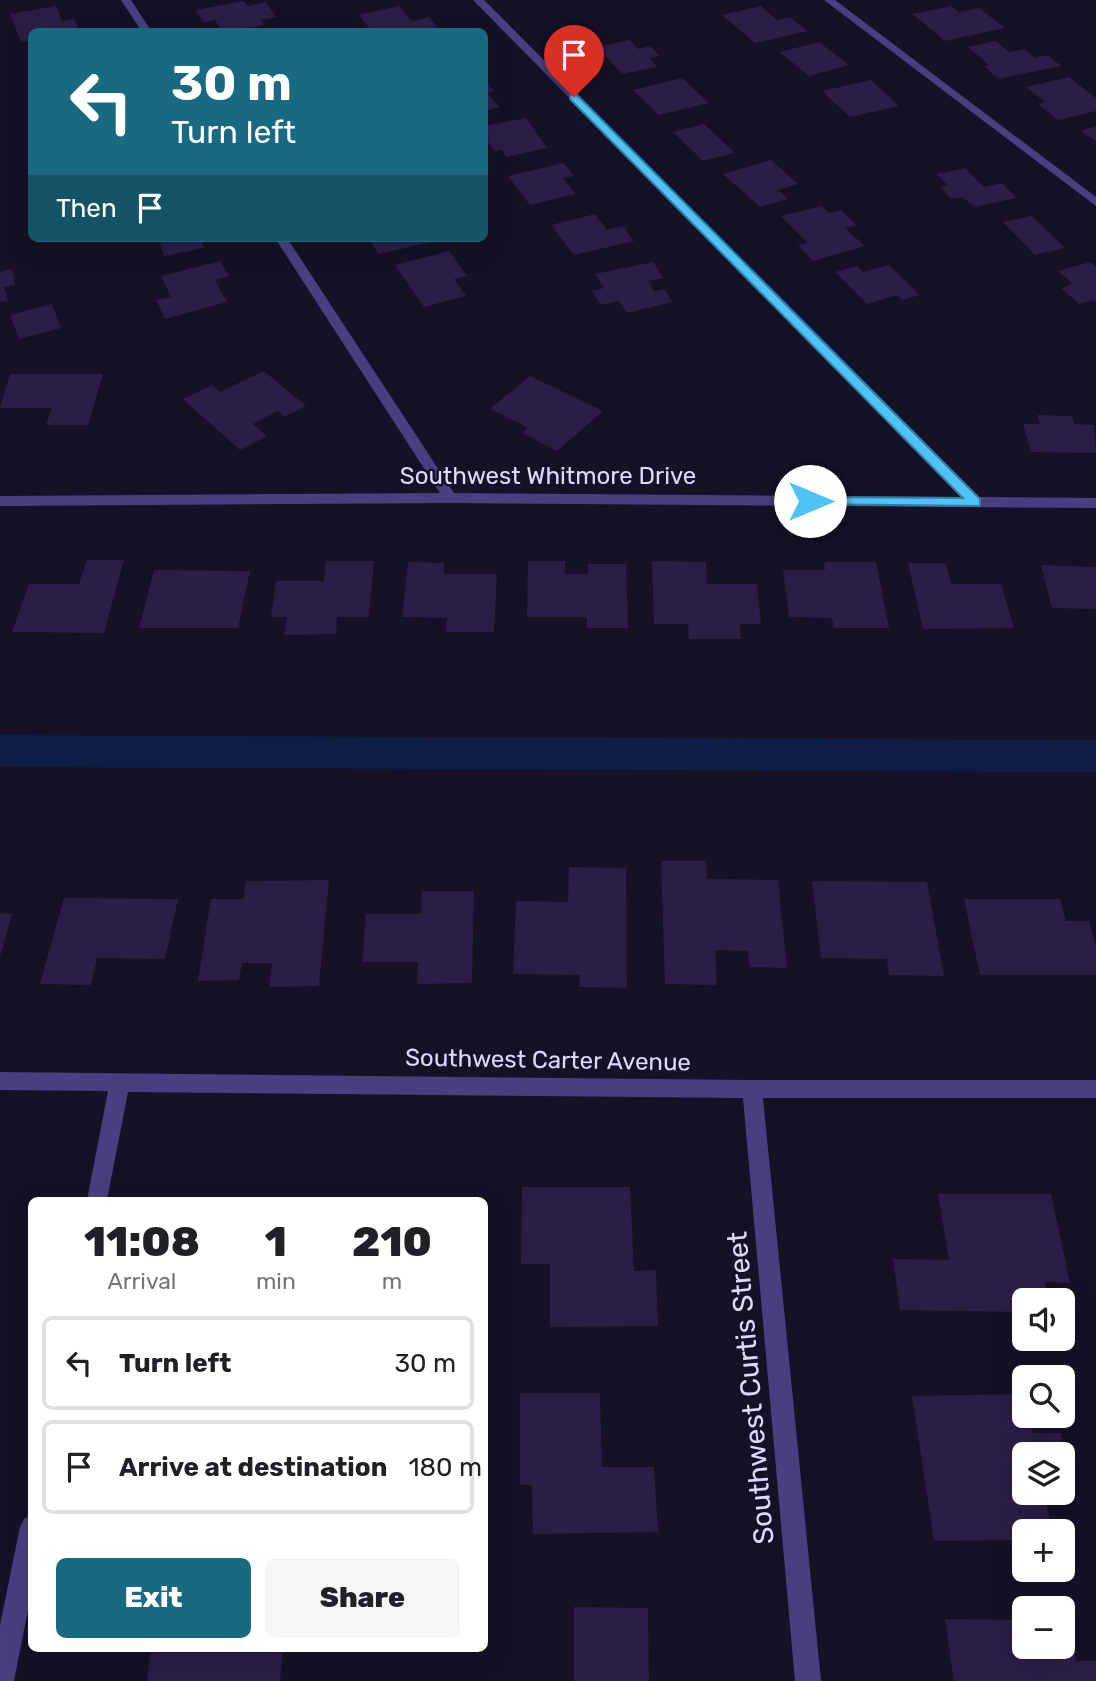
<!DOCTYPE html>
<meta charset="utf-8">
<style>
:root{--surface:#fff;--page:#f6f6f6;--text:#202124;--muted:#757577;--line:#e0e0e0;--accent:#196a80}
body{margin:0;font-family:Rubik,sans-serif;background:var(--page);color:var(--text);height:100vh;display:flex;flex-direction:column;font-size:26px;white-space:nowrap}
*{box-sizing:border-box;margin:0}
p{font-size:23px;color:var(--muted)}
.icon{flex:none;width:38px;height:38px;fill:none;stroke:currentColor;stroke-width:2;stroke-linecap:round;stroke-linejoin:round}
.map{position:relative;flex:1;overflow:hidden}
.drawer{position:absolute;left:28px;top:1197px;width:460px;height:455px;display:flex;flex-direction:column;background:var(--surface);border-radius:10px;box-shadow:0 7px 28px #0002}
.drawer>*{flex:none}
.top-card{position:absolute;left:28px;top:28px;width:460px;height:214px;border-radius:10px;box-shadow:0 7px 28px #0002;background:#196a80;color:#fff;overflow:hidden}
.controls{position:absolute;left:1012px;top:1288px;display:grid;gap:14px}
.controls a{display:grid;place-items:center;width:63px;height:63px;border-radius:10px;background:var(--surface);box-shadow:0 7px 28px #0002;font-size:35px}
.pin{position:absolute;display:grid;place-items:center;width:60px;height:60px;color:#fff;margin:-72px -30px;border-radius:50% 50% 50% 0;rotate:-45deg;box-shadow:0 0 7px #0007}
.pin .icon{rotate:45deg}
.me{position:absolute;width:77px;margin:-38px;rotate:90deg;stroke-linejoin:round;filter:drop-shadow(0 0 5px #0008)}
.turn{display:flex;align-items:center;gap:24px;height:147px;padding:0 28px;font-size:32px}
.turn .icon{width:91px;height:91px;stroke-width:2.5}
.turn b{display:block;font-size:49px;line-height:60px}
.then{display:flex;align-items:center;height:66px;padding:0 28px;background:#0003;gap:14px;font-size:26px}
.eta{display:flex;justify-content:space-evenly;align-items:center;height:119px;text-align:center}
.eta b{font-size:42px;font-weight:800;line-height:49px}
.cta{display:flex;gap:14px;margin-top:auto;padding:14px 28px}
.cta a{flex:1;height:80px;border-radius:10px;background:var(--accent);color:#fff;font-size:28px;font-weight:800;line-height:80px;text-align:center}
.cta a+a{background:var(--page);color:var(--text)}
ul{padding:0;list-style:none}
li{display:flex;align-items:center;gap:21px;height:94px;margin:0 14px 10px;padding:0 14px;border:4px solid var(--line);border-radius:10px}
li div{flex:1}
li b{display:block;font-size:26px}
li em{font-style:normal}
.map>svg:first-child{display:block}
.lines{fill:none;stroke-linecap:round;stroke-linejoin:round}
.canal{fill:#101e46;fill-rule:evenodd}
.building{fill:#2a1e45}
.minor{fill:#483f81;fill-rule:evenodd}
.route{fill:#4fc3f7;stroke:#337fa1;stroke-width:2}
.labels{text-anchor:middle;stroke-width:5;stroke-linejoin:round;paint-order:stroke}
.street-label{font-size:24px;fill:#e0d8fc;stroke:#161126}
.near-street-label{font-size:28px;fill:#e0d8fc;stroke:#161126}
</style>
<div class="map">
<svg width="1096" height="1681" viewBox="0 0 1096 1681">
<rect width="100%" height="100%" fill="#161126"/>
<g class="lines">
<path class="canal" d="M 0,735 L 1096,740 L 1096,772 L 0,767 Z"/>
</g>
<g class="building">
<path d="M 244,1 L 248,6 L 266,2 L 276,17 L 261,20 L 264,25 L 223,32 L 215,20 L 204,23 L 196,10 Z"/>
<path d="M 56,6 L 62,21 L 74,19 L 80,32 L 32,32 L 32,40 L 21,42 L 10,14 Z"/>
<path d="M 399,6 L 412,21 L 429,17 L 438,28 L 421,32 L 371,30 L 358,15 Z"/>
<path d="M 761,6 L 777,20 L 790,17 L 807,31 L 755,43 L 722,15 Z"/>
<path d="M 951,6 L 959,12 L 979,8 L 1005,28 L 945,41 L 913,14 Z"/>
<path d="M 630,40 L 638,49 L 650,46 L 660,56 L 650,58 L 657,67 L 622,74 L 597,47 Z"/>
<path d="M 996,41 L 1009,52 L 1024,49 L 1035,58 L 1048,55 L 1061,66 L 998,79 L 984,66 L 989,65 L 968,47 Z"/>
<path d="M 819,42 L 849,65 L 809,76 L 780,52 Z"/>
<path d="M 1069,77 L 1096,98 L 1096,111 L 1058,120 L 1038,104 L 1045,102 L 1026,87 Z"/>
<path d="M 682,78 L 709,103 L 659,115 L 633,90 Z"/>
<path d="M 485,80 L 494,91 L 487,93 L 500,107 L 485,111 Z"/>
<path d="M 871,80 L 899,106 L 850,117 L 822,91 Z"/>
<path d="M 526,118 L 547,148 L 506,157 L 502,150 L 494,151 L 485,137 L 485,126 Z"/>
<path d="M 704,124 L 735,153 L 703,161 L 673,132 Z"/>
<path d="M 1096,126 L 1096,141 L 1081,131 Z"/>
<path d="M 771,160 L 798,184 L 778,190 L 788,199 L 760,207 L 723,174 Z"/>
<path d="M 564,163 L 574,176 L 563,178 L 575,194 L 530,205 L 508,176 Z"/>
<path d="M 965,168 L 984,187 L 1002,183 L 1017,198 L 974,207 L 963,197 L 951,199 L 940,187 L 948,186 L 937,174 Z"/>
<path d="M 822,206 L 829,213 L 841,210 L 856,225 L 845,228 L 865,246 L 813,261 L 798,245 L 808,243 L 781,216 Z"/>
<path d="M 595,214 L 607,230 L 623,226 L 634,241 L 574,255 L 551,225 Z"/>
<path d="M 1032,216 L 1065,248 L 1035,255 L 1003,222 Z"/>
<path d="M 158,238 L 200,238 L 204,248 L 164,256 Z"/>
<path d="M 369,238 L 435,238 L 437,241 L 378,254 Z"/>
<path d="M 449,251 L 467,276 L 454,279 L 466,296 L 424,307 L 395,265 Z"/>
<path d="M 220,261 L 229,276 L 215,280 L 227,302 L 165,319 L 156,300 L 171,297 L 161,276 Z"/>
<path d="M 653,262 L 664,278 L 648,281 L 654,291 L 664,289 L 673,302 L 627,313 L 619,301 L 601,305 L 592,291 L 604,288 L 595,274 Z"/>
<path d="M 1090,262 L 1096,267 L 1096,303 L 1093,300 L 1079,304 L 1061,288 L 1073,284 L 1058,271 Z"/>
<path d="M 889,265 L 920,295 L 902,300 L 897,295 L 867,304 L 835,272 L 857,266 L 863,272 Z"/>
<path d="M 12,269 L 15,285 L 4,287 L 8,301 L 0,302 L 0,272 Z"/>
<path d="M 52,304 L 61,328 L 19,339 L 10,315 Z"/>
<path d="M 264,371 L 306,406 L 284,417 L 278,411 L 253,424 L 267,436 L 240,450 L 183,399 L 212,385 L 220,392 Z"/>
<path d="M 10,374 L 103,374 L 88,425 L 46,425 L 52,408 L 0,408 Z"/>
<path d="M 530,376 L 603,411 L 557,451 L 522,433 L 528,428 L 490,409 Z"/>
<path d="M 1037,415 L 1072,416 L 1074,424 L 1094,425 L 1096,453 L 1031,452 L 1023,424 L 1040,424 Z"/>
<path d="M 87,560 L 124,560 L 104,633 L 12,632 L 29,584 L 79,584 Z"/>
<path d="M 326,561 L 374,561 L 369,617 L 337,617 L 336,634 L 284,635 L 287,617 L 271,617 L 276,581 L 324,581 Z"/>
<path d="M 528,561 L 565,561 L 565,574 L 588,574 L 588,564 L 626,564 L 628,628 L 587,628 L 587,617 L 527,617 Z"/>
<path d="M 652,561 L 706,562 L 707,584 L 757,584 L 761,624 L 740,624 L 741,639 L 689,639 L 688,624 L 654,624 Z"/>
<path d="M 408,562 L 444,563 L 444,574 L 497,574 L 494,632 L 446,632 L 447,618 L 402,617 Z"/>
<path d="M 824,562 L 876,562 L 889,628 L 834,628 L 832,618 L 789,617 L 783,570 L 825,570 Z"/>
<path d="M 908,563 L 946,563 L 951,584 L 1001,584 L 1014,628 L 923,629 Z"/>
<path d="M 1041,565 L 1096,567 L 1096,609 L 1052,608 Z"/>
<path d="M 154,570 L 250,571 L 238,628 L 139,628 Z"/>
<path d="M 661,861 L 706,861 L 707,879 L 778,880 L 787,968 L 750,967 L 748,951 L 715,950 L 717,985 L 665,984 Z"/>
<path d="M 569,867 L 626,868 L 627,988 L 579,987 L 580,975 L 513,974 L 516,901 L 568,902 Z"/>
<path d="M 329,880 L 319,986 L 269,987 L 272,963 L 242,963 L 239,980 L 198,981 L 211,899 L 244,899 L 246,881 Z"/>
<path d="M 812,881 L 927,882 L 944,976 L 889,975 L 887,959 L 821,958 Z"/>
<path d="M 422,891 L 474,891 L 472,983 L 417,984 L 418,962 L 362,962 L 366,914 L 421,914 Z"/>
<path d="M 64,898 L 178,899 L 165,959 L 97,958 L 91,985 L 40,984 Z"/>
<path d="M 964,899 L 1060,899 L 1066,921 L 1089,921 L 1096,946 L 1096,975 L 980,975 Z"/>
<path d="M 0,913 L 12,914 L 1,954 L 0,954 Z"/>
<path d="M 522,1187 L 630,1187 L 634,1271 L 656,1270 L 658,1326 L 550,1327 L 550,1264 L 521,1264 Z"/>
<path d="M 938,1194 L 1051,1194 L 1070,1283 L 1045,1282 L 1048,1300 L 1024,1300 L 1024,1312 L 900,1310 L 893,1259 L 949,1260 Z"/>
<path d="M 520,1393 L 600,1393 L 602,1467 L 654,1467 L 658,1532 L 533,1534 L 532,1485 L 520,1485 Z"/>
<path d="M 1024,1394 L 1024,1416 L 1030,1416 L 1033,1433 L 1061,1433 L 1074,1491 L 1062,1491 L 1062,1454 L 1024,1454 L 1024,1493 L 1044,1493 L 1052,1531 L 1024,1531 L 1024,1540 L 934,1541 L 912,1396 Z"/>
<path d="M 574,1607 L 648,1608 L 649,1681 L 574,1681 Z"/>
<path d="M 945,1619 L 1024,1620 L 1024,1647 L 1062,1647 L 1062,1621 L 1069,1621 L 1076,1661 L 1096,1661 L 1096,1681 L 954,1681 Z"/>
<path d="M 151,1648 L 283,1648 L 280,1681 L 147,1681 Z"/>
</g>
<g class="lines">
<g class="minor">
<path d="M 121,0 L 131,0 L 152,32 L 142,32 Z"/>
<path d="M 473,0 L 484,0 L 979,497 L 1096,498 L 1096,508 L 450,503 L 0,506 L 0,496 L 440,493 L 275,238 L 287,238 L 454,493 L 962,497 Z"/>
<path d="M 824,0 L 835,0 L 1096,197 L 1096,206 Z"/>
<path d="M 0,1072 L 752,1080 L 1096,1080 L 1096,1098 L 763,1098 L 821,1681 L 795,1681 L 743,1098 L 128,1092 L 107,1200 L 87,1200 L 108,1091 L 0,1090 Z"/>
<path d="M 32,1515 L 32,1590 L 14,1681 L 0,1681 L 0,1625 L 20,1527 L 24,1519 Z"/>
</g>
</g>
<path class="route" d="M 570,95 L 577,95 L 980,499 L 980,506 L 805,504 L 803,501 L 810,497 L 963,498 L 570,99 Z"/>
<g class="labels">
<g class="street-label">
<text x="548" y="484">Southwest Whitmore Drive</text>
<text transform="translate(548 1060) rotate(1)" y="8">Southwest Carter Avenue</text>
</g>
<g class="near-street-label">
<text transform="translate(750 1388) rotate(-95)" y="10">Southwest Curtis Street</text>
</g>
</g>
</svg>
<div class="controls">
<a><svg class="icon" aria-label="sound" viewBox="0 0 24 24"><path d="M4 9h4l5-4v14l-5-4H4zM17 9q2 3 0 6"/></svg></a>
<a><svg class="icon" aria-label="search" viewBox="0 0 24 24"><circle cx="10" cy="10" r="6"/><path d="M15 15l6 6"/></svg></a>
<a><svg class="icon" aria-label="layers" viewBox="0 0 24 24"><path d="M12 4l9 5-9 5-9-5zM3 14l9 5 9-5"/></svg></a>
<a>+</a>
<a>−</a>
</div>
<div class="pin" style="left:574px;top:97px;background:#d93025"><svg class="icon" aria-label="arrive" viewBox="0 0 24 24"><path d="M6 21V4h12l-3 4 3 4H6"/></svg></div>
<svg class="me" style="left:810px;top:501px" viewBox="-20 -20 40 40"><circle r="19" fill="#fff"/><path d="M0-13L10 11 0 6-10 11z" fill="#4fc3f7"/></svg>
<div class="top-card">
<div class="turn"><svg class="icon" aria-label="left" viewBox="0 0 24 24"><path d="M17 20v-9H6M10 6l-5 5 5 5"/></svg><div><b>30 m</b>Turn left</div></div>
<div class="then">Then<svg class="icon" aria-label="arrive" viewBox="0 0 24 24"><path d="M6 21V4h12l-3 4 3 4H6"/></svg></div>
</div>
<section class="drawer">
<div class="eta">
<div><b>11:08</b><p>Arrival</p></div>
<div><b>1</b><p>min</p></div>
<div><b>210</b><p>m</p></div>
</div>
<ul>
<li><svg class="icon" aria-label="left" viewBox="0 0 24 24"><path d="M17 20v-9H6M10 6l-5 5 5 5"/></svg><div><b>Turn left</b></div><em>30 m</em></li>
<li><svg class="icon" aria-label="arrive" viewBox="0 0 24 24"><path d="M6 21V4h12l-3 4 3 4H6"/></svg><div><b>Arrive at destination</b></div><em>180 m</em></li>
</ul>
<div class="cta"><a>Exit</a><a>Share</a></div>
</section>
</div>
